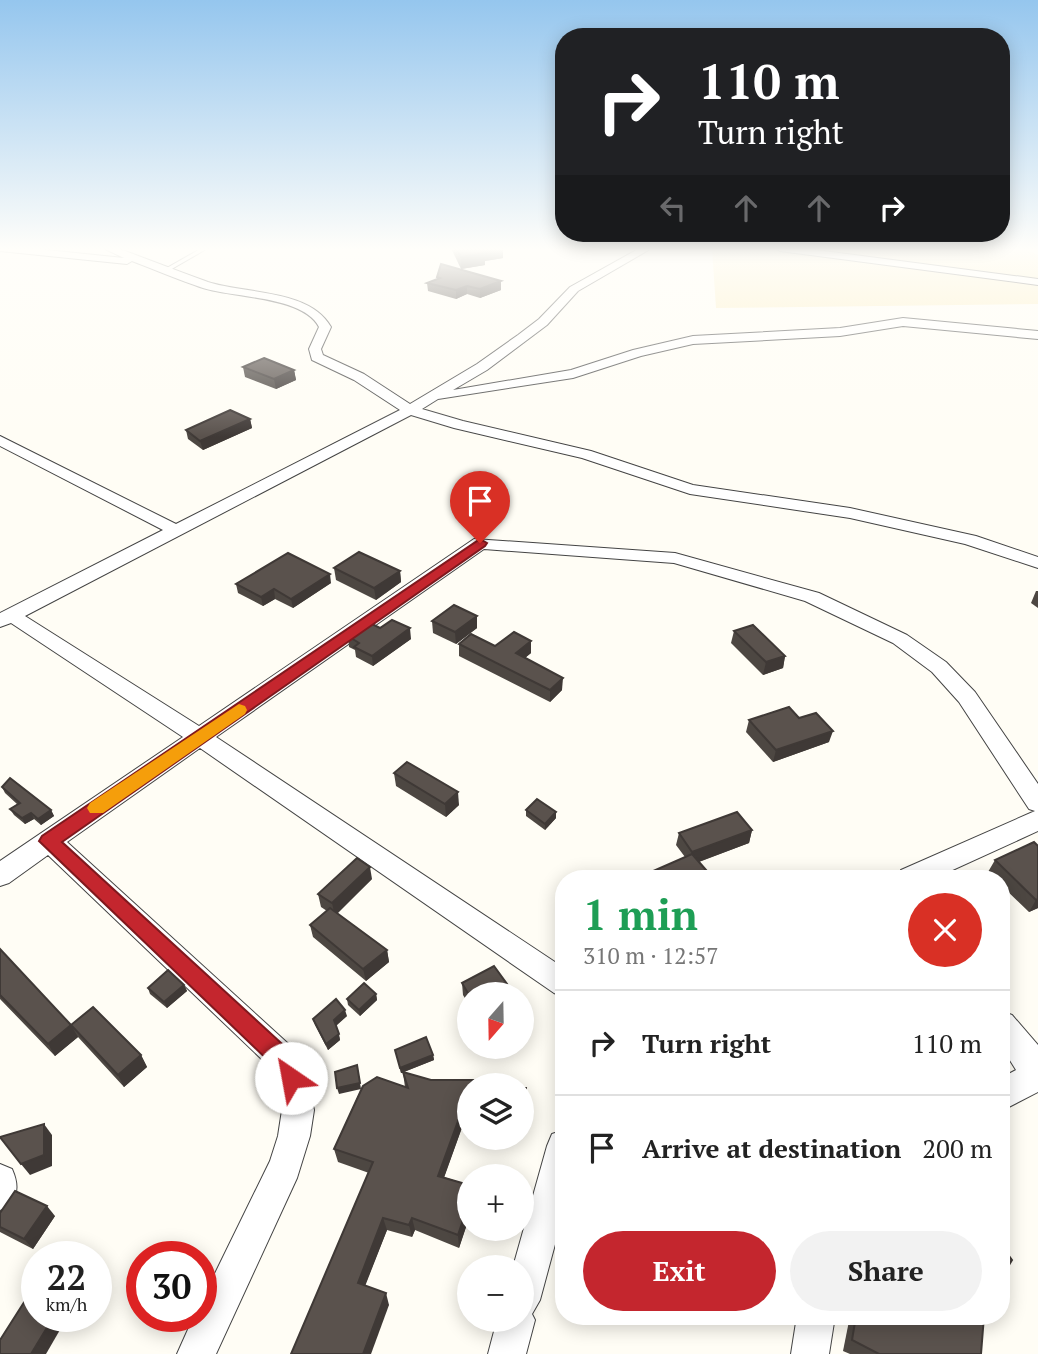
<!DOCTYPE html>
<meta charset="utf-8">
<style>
:root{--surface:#fff;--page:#f2f2f2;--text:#222;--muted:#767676;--line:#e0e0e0;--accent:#c4262e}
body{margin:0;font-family:"PT Serif",serif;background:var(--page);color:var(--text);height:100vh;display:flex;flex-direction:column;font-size:26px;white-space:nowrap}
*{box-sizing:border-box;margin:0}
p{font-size:23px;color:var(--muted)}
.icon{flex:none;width:38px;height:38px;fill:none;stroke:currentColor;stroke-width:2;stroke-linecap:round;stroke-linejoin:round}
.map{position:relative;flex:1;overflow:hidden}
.drawer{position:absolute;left:555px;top:870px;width:455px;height:455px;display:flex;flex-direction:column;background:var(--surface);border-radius:28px;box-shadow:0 4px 18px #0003}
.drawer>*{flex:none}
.top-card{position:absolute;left:555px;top:28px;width:455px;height:214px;border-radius:28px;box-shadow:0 4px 18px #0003;background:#202124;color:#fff;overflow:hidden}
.needle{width:46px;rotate:200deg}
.fabs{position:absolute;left:457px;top:982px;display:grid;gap:14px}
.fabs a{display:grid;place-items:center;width:77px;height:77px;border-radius:50%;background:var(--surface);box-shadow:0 4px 18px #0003;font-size:35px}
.speed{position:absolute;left:21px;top:1241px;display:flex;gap:14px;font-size:35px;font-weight:700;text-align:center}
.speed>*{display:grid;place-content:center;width:91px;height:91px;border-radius:50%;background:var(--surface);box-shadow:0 4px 18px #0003;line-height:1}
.speed small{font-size:18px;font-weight:400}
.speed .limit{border:10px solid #d22;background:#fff;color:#111}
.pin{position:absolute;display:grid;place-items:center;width:60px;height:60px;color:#fff;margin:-72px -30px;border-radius:50% 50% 50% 0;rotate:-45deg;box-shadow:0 0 7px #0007}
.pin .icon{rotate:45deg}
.me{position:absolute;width:77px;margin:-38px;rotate:327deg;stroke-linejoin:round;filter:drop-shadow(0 0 5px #0008)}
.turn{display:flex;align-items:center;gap:24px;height:147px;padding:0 28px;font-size:32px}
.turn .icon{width:91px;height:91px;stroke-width:2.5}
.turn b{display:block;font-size:49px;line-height:60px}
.lanes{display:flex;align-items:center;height:66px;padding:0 28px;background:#0003;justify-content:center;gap:35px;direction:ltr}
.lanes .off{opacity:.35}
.round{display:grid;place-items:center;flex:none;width:74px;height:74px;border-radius:37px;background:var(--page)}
.head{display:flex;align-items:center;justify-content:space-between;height:119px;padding:0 28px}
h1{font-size:42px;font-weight:600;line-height:52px;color:#1e9e55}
.action{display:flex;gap:14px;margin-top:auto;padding:14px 28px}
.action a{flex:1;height:80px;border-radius:42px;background:var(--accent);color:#fff;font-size:28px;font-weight:600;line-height:80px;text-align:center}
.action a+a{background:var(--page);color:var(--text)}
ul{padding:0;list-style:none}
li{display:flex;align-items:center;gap:21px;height:105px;padding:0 28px;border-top:2px solid var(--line)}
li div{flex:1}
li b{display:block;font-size:26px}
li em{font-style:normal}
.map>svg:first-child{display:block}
.sand{fill:#fbeec1}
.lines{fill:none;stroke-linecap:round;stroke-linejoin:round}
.lane-casing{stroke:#444;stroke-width:2}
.street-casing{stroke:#444;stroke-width:2}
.lane{fill:#fff;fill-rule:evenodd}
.street{fill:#fff;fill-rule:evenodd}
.wall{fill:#4d4742}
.shaded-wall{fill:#3f3936}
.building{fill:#5a524d;stroke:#3f3936;stroke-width:2}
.route{fill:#c4262e;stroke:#7f191e;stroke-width:2}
.slow{fill:#f59e0b}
</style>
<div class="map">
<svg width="1038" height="1354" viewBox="0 0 1038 1354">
<rect width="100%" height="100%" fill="#fffdf5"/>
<path class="sand" d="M 712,248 L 1023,248 L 1038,255 L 1038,304 L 716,308 Z"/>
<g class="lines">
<g class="lane-casing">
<path id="lane" d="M 202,248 L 208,248 L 170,270 L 165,269 Z"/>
</g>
<g class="street-casing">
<g id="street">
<path d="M 0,248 L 27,248 L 124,258 L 103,248 L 117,248 C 147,259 177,271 208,282 C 245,294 310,289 331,327 L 321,349 L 323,355 L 364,374 L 410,404 L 477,364 L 518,335 L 539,319 L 570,287 L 640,248 L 652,248 L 578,291 L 547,325 L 487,370 L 453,390 L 571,370 L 633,350 L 693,336 L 840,328 L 903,318 L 1038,331 L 1038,339 L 903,326 L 840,336 L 693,344 L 641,356 L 573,378 L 438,399 L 422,409 L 463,421 L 591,451 L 693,485 L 850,508 L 976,536 L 1038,557 L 1038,568 L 965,544 L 850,518 L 690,494 L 582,458 L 454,428 L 411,415 L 25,616 L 199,726 L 474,539 L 675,553 L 819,593 L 907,635 L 946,662 L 975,692 L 1038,784 L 1038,831 L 935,878 L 897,878 L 901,870 L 1035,811 L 1029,809 L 959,702 L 932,672 L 893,643 L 805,601 L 674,563 L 484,549 L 216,737 L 564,968 L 564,997 L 554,993 L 200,748 L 67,842 L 294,1049 L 307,1078 L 314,1110 L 310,1136 L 297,1178 L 216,1354 L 177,1354 L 194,1316 L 201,1316 L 201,1302 L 270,1161 L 278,1136 L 282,1110 L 272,1069 L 48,855 L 9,883 L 0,886 L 0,861 L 183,737 L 11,623 L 0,627 L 0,613 L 163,530 L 0,446 L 0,436 L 176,524 L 400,410 L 354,380 L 312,360 L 309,349 L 319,327 C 303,296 234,298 203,288 C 179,280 156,270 132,261 L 127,264 L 0,251 Z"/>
<path d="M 775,248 L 801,248 L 1038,279 L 1038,285 L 780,251 Z"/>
<path d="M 1001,1011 L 1012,1015 L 1038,1045 L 1038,1092 L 1001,1111 L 1001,1078 L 1016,1070 L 1001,1046 Z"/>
<path d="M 564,1130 L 564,1211 L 540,1300 L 532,1314 L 535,1320 L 526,1354 L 488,1354 L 497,1320 L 522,1320 L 522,1267 L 513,1267 L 547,1146 L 552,1134 Z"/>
<path d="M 0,1164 L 12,1169 C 18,1183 18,1191 12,1205 L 0,1210 Z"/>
<path d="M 797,1316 L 835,1316 L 829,1354 L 791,1354 Z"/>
</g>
</g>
<use href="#lane" class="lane"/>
<use href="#street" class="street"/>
</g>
<g class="wall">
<path d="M 451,248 L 503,248 L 503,258 L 485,261 L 485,265 L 461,269 Z"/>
<path d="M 437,277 L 501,281 L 501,290 L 480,298 L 467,294 L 456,299 L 428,291 L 427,283 L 437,279 Z"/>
<path d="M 243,367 L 294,370 L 296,380 L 276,389 L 245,377 Z"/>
<path d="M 250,419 L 252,428 L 203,450 L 188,439 L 186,430 Z"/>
<path d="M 334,568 L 400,571 L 401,582 L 376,600 L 336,580 Z"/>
<path d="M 331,583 L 293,608 L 275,599 L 263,606 L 238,593 L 236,584 Z"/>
<path d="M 1036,591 L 1038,591 L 1038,608 L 1031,603 Z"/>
<path d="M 477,616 L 477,628 L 456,644 L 433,633 L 432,621 Z"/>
<path d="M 380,628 L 411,639 L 373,666 L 356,657 L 355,650 L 349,647 L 348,636 Z"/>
<path d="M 734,631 L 785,656 L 783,668 L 763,675 L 731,643 Z"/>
<path d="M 459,644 L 495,646 L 531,653 L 525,658 L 562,690 L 550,702 L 459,656 Z"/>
<path d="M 799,718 L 829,742 L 773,762 L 746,732 L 749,720 Z"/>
<path d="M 394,773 L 459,805 L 446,817 L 396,786 Z"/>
<path d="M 2,787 L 51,810 L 54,816 L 41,825 L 34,819 L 25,824 L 14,815 L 10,809 L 17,804 L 5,793 Z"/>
<path d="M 526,810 L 556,812 L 556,818 L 545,830 L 526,816 Z"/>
<path d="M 752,830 L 749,843 L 699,862 L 706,870 L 704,878 L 629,878 L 642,876 L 685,857 L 676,845 L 679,833 Z"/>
<path d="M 1038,846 L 1038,908 L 1029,912 L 1001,885 L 1001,878 L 995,878 L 988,872 L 995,860 Z"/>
<path d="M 372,879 L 337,913 L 387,950 L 389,962 L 366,981 L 313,937 L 310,925 L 327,911 L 321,907 L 318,894 Z"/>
<path d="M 0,949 L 71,1025 L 141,1055 L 147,1067 L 124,1087 L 78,1037 L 55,1056 L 0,999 Z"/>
<path d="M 462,983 L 507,984 L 507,994 L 469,994 L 469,1005 L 463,995 Z"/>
<path d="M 184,985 L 187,991 L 167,1008 L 150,994 L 148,988 Z"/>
<path d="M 376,994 L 377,1000 L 360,1016 L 348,1005 L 347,999 Z"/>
<path d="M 347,1016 L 336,1025 L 340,1040 L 328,1050 L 315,1025 L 313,1019 Z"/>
<path d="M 395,1050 L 433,1055 L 434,1060 L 404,1072 L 431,1080 L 473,1080 L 473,1085 L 469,1085 L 469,1108 L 444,1177 L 469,1185 L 469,1218 L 459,1248 L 415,1230 L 412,1237 L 387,1230 L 365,1285 L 389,1305 L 291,1354 L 369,1173 L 338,1162 L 334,1149 L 361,1089 L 339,1094 L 361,1089 L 405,1087 L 403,1073 L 401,1073 Z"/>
<path d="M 522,1088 L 526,1088 L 525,1122 L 522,1121 Z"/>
<path d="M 0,1213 L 55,1216 L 33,1249 L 0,1232 Z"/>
<path d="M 850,1316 L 984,1316 L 981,1354 L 850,1354 L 843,1351 Z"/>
</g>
<g class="shaded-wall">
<path d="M 490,248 L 503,248 L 503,258 L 485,261 L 485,265 L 461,269 L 461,257 L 480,249 Z"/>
<path d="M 501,281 L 501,290 L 480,298 L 480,289 Z"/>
<path d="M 467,286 L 467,294 L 456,299 L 456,290 Z"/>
<path d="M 294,370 L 296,380 L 276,389 L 274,379 Z"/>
<path d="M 250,419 L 252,428 L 203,450 L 200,441 Z"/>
<path d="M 400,571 L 401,582 L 376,600 L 374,588 Z"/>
<path d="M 330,574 L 331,583 L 293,608 L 291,599 Z"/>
<path d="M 274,589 L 275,599 L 263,606 L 261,597 Z"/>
<path d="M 477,616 L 477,628 L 456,644 L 455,632 Z"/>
<path d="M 410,628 L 411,639 L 373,666 L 372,656 Z"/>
<path d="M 531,641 L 531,653 L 516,665 L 516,653 Z"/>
<path d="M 785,656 L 783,668 L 763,675 L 766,662 Z"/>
<path d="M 563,678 L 562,690 L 550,702 L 550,690 Z"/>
<path d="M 833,731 L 829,742 L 773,762 L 776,750 Z"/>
<path d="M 458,792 L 459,805 L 446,817 L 445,804 Z"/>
<path d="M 51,810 L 54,816 L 41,825 L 38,819 Z"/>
<path d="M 556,812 L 556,818 L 545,830 L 545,824 Z"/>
<path d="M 31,813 L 34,819 L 25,824 L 22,818 Z"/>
<path d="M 752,830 L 749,843 L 690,865 L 692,852 Z"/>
<path d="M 370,867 L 372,879 L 335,916 L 332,903 Z"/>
<path d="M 706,870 L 704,878 L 688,878 Z"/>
<path d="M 1038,899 L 1038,908 L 1029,912 L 1036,900 Z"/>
<path d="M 387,950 L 389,962 L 366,981 L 363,969 Z"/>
<path d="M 507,984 L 507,994 L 490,994 L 490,993 Z"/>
<path d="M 184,985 L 187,991 L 167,1008 L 164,1002 Z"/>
<path d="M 376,994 L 377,1000 L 360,1016 L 359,1010 Z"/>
<path d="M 345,1010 L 347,1016 L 336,1026 L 334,1020 Z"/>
<path d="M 71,1025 L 78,1037 L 55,1056 L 48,1044 Z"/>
<path d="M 339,1034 L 340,1040 L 328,1050 L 326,1044 Z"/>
<path d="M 141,1055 L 147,1067 L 124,1087 L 118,1075 Z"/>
<path d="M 433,1055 L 434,1060 L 401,1073 L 400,1068 Z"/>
<path d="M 357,1065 L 361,1089 L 339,1094 L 337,1088 Z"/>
<path d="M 469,1091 L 469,1108 L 440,1189 L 438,1176 Z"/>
<path d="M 44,1124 L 52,1135 L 52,1166 L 30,1175 L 21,1164 Z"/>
<path d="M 469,1202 L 469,1218 L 459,1248 L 458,1235 Z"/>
<path d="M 47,1206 L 55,1216 L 33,1249 L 24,1239 Z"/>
<path d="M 383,1218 L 387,1230 L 362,1294 L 358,1283 Z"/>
<path d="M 412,1218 L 415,1230 L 412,1237 L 409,1225 Z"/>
<path d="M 386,1293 L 389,1305 L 371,1354 L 363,1354 Z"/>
<path d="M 54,1316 L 68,1316 L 46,1354 L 31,1354 Z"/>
</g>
<g class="building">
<path d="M 456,248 L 490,248 L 480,249 L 485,253 L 461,257 Z"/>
<path d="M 441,264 L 501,281 L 480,289 L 467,286 L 456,290 L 427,283 L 440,278 L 437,277 Z"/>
<path d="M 264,358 L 294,370 L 274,379 L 243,367 Z"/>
<path d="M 230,410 L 250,419 L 200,441 L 186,430 Z"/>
<path d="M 359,552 L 400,571 L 374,588 L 334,568 Z"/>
<path d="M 288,553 L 330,574 L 291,599 L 274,589 L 261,597 L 236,584 Z"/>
<path d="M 454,605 L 477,616 L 455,632 L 432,621 Z"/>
<path d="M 392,620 L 410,628 L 372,656 L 354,647 L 359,643 L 348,636 L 368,622 L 380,628 Z"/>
<path d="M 753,625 L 785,656 L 766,662 L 734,631 Z"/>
<path d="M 514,632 L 531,641 L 516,653 L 563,678 L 550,690 L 459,644 L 471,634 L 495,646 Z"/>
<path d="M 789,707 L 799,718 L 816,713 L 833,731 L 776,750 L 749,720 Z"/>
<path d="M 407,762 L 458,792 L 445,804 L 394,773 Z"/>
<path d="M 10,778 L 51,810 L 38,819 L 31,813 L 22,818 L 10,809 L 20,803 L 2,787 Z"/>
<path d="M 537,799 L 556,812 L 545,824 L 526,810 Z"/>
<path d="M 737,812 L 752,830 L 692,852 L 679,833 Z"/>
<path d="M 1034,842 L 1038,846 L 1038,899 L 1036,900 L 995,860 Z"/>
<path d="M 692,854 L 706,870 L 688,878 L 629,878 L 629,876 L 642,876 Z"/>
<path d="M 357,858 L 370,867 L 332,903 L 318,894 Z"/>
<path d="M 330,908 L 387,950 L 363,969 L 310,925 Z"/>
<path d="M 0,949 L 71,1025 L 48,1044 L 0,995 Z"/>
<path d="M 494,966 L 507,984 L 490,993 L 491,994 L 469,994 L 469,995 L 462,983 Z"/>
<path d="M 168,970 L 184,985 L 164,1002 L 148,988 Z"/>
<path d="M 364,983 L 376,994 L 359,1010 L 347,999 Z"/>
<path d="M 336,999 L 345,1010 L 334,1020 L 339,1034 L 326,1044 L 313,1019 Z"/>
<path d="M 93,1007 L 141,1055 L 118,1075 L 71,1025 Z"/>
<path d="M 426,1037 L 433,1055 L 400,1068 L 395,1050 Z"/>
<path d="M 357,1065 L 360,1083 L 337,1088 L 335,1072 Z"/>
<path d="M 403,1072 L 431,1080 L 473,1080 L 471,1085 L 469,1085 L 469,1091 L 438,1176 L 469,1185 L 469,1202 L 458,1235 L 412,1218 L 409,1225 L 383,1218 L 358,1283 L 386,1293 L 363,1354 L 291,1354 L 373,1162 L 334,1149 L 363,1086 L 377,1077 L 408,1088 Z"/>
<path d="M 522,1088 L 526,1088 L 525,1116 L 522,1116 Z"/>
<path d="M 44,1124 L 44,1155 L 21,1164 L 0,1137 Z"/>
<path d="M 15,1191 L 47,1206 L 24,1239 L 0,1227 L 0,1213 Z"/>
<path d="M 1001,1245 L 1012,1260 L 1001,1278 Z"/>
<path d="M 55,1252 L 65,1256 L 53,1256 Z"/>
<path d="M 37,1282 L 37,1316 L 54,1316 L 31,1354 L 0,1354 L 0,1340 Z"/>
<path d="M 856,1316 L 984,1316 L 981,1354 L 879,1354 L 852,1340 Z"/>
</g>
<linearGradient id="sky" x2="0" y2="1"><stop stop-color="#95c6ee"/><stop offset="0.57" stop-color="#fffefa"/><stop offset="1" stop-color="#fffefa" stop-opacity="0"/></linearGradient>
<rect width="1038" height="437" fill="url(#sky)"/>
<path class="route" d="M 480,539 L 487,543 L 485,546 L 62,842 L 291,1052 L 303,1078 L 300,1086 L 291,1090 L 283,1086 L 275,1067 L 39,841 L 42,836 Z"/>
<path class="slow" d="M 239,704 L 245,706 L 247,710 L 245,714 L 103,813 L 90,813 L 87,808 L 90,803 Z"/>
</svg>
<div class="fabs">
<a><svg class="needle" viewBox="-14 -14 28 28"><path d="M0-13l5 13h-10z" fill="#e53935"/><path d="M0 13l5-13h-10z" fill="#767676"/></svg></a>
<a><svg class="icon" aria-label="layers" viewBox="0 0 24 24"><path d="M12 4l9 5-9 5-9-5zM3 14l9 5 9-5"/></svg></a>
<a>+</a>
<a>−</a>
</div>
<div class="speed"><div>22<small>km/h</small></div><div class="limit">30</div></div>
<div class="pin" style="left:480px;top:543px;background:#d93025"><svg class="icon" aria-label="arrive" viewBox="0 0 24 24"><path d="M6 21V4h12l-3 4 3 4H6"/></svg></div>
<svg class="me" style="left:291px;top:1078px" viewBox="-20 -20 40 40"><circle r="19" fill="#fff"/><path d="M0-13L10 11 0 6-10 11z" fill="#c4262e"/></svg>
<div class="top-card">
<div class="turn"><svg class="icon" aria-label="right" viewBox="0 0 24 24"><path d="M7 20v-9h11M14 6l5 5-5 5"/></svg><div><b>110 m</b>Turn right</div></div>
<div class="lanes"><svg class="icon off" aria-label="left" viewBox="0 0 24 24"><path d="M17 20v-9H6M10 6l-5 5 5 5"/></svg><svg class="icon off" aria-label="ahead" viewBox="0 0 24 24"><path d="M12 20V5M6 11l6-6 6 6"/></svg><svg class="icon off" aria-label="ahead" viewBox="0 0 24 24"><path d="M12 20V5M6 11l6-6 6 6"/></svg><svg class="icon" aria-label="right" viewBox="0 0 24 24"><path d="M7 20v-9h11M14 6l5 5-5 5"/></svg></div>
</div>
<section class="drawer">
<div class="head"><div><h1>1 min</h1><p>310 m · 12:57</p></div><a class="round" style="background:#d93025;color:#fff"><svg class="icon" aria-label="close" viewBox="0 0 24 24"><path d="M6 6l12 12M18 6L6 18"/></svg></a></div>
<ul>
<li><svg class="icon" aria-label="right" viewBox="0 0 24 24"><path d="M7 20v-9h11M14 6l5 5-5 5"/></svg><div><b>Turn right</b></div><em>110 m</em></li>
<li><svg class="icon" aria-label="arrive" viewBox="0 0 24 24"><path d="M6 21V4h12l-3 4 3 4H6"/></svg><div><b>Arrive at destination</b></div><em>200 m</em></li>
</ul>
<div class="action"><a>Exit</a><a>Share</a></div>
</section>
</div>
